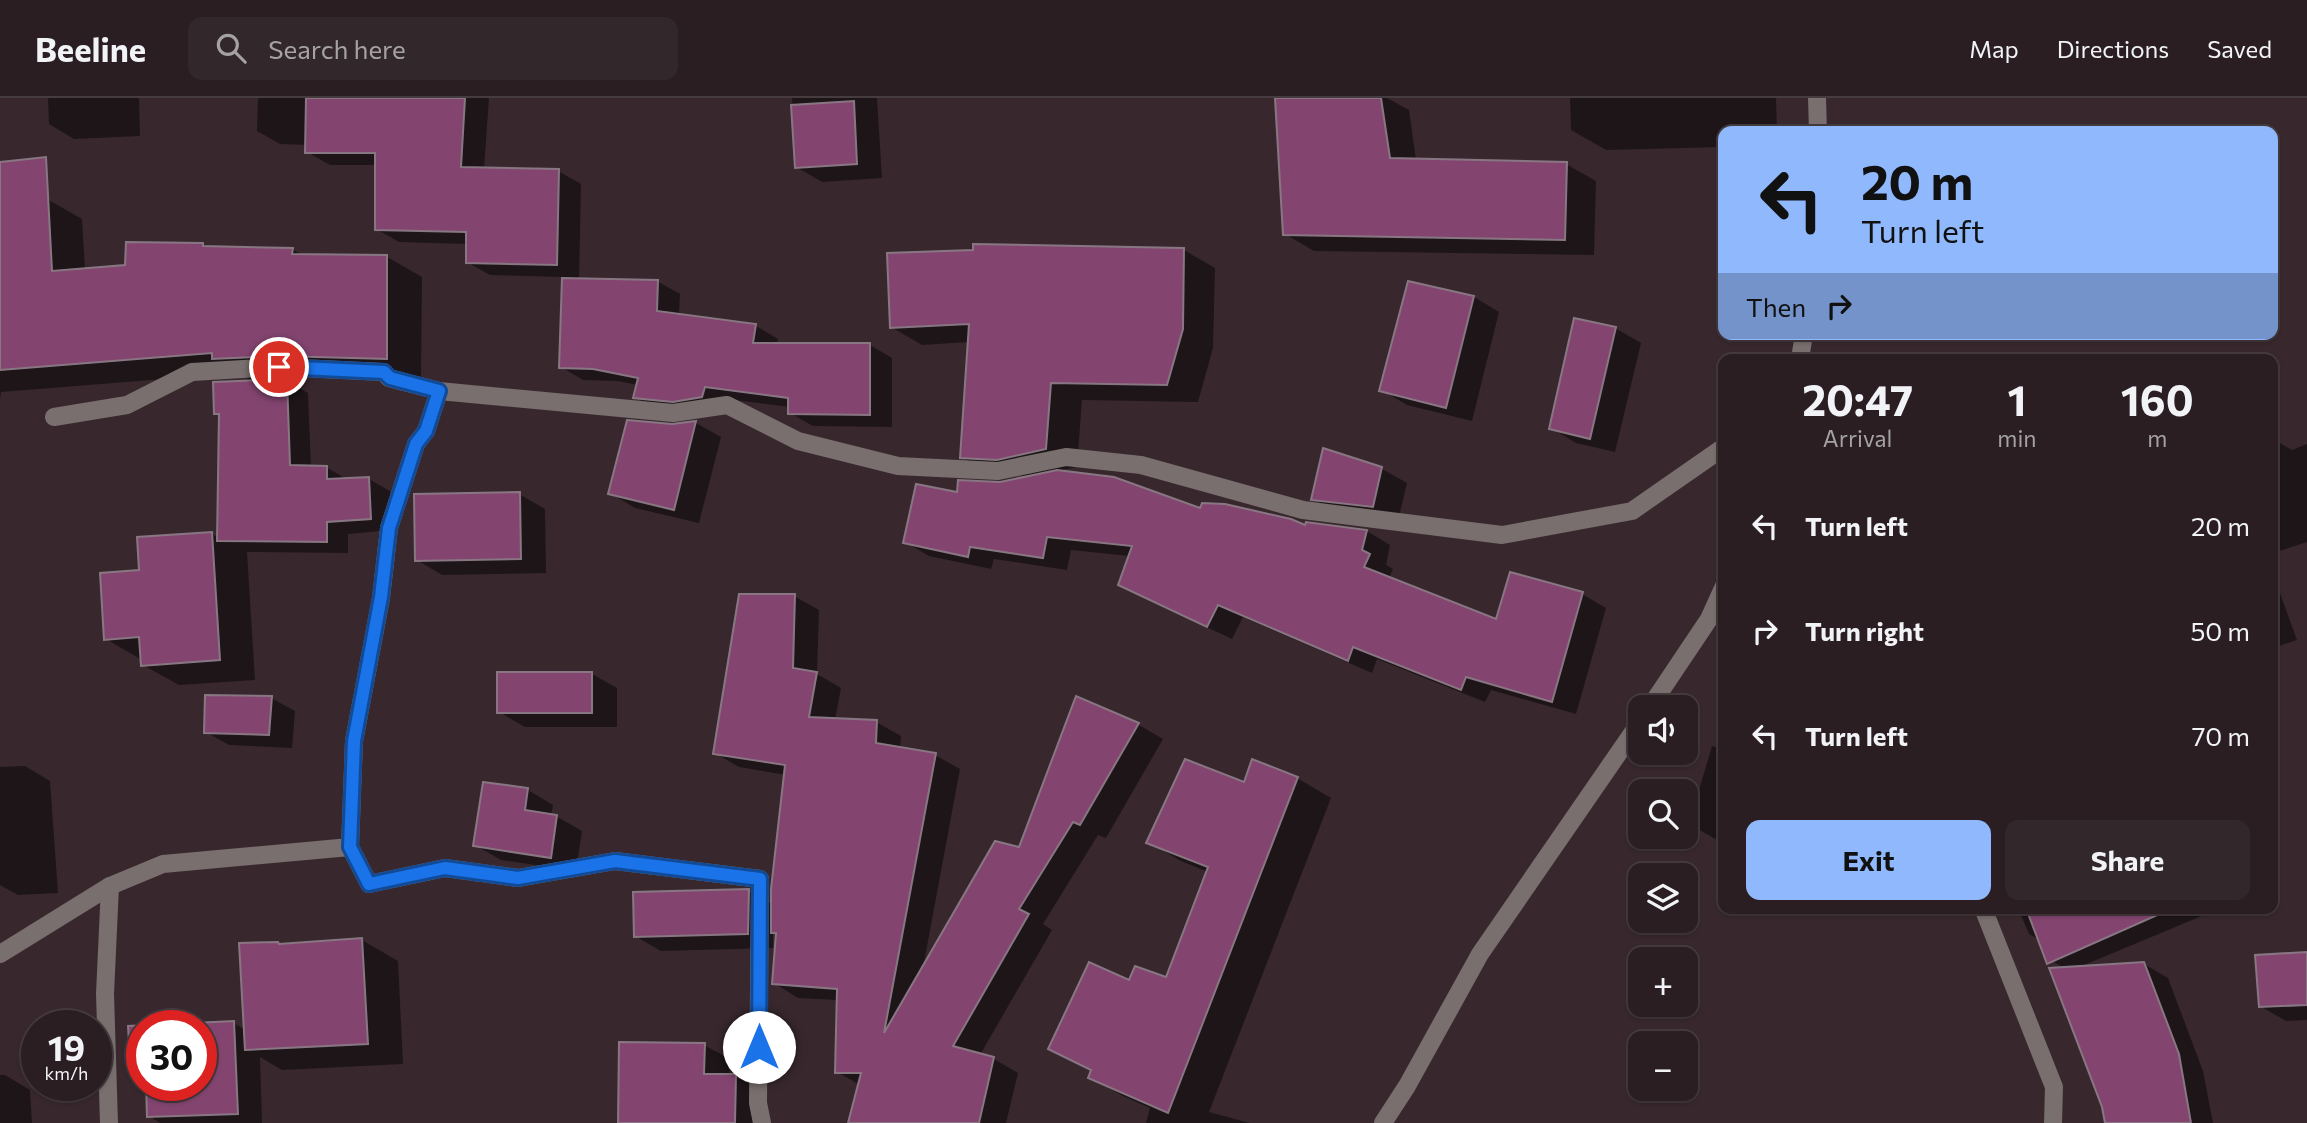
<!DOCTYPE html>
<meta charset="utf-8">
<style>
:root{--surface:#2a1e22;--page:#32272a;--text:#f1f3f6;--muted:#a5a2a5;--line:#463c40;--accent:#90b8fd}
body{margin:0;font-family:Commissioner,sans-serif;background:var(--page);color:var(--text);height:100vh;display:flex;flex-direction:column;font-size:26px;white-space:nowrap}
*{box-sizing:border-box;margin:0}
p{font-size:23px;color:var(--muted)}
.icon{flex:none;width:38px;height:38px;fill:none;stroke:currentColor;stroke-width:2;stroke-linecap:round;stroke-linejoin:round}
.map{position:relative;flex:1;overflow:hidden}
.details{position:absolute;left:1718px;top:256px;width:560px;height:560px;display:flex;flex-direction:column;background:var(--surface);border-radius:14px;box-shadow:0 2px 5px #0004,0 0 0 2px var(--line)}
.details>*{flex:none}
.guide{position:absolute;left:1718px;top:28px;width:560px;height:214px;border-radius:14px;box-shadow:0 2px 5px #0004,0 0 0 2px var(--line);background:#90b8fd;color:#111;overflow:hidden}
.fabs{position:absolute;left:1628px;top:597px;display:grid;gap:14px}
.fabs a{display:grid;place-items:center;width:70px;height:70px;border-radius:14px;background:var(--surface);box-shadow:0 2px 5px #0004,0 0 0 2px var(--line);font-size:35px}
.speed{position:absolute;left:21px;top:912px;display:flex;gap:14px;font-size:35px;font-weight:700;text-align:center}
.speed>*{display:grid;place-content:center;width:91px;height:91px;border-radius:50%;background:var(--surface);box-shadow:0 2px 5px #0004,0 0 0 2px var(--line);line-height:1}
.speed small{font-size:18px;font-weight:400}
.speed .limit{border:10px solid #d22;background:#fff;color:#111}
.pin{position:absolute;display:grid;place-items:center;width:60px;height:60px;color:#fff;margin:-30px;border:4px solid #fff;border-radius:50%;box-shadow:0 2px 7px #0007}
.me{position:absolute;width:77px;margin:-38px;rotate:0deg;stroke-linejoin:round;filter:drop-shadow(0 0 5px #0008)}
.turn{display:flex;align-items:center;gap:24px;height:147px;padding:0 28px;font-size:32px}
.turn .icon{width:91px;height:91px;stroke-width:2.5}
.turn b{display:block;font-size:49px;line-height:60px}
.then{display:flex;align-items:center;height:66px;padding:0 28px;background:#0003;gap:14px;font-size:26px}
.eta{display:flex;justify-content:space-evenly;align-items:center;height:119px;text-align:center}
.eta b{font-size:42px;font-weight:700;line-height:49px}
.primary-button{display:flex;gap:14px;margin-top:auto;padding:14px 28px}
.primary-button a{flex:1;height:80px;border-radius:14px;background:var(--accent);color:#111;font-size:28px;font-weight:700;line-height:80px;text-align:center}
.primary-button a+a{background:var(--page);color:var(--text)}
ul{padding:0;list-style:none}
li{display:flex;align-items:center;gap:21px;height:105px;padding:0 28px}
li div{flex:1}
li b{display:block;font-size:26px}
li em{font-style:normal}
header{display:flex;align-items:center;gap:42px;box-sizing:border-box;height:98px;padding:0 35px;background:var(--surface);border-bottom:2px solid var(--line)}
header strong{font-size:33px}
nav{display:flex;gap:38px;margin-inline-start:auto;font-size:24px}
.search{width:490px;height:63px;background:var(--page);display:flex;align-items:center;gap:18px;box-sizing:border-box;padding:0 24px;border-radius:14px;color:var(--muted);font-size:26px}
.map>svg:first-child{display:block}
.shadow{fill:#0007}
.building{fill:#834570;stroke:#887782;stroke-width:2}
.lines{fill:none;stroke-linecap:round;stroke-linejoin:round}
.street{stroke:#786f6e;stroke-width:18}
.route-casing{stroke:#114b97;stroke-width:18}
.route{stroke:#1a73e8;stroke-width:12}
</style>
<header>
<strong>Beeline</strong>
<div class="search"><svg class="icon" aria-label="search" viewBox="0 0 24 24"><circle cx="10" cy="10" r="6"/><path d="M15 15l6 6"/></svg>Search here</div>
<nav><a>Map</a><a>Directions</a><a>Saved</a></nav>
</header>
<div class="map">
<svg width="2307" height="1025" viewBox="0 0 2307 1025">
<rect width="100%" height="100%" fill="#38282d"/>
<g class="shadow">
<path d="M 48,0 L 139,0 L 140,38 L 74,41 L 49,26 Z"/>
<path d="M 258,0 L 489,0 L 484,71 L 558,73 L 581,86 L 579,182 L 657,183 L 680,196 L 679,217 L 756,228 L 778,241 L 777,247 L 870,247 L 892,260 L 892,329 L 813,328 L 790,315 L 790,309 L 727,301 L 658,312 L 635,299 L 638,287 L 617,283 L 583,282 L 561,269 L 564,179 L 490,177 L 467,164 L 468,146 L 399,144 L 376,131 L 377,67 L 330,67 L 307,54 L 307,47 L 280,46 L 257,33 Z"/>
<path d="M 792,0 L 877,0 L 882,80 L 822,84 L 796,69 Z"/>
<path d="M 1277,0 L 1387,0 L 1409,12 L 1416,62 L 1566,66 L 1596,83 L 1594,157 L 1314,153 L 1285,136 Z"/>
<path d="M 1570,0 L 1776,0 L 1777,33 L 1724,33 L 1724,49 L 1606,52 L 1571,32 Z"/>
<path d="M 47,101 L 82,121 L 85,172 L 127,169 L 202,146 L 208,150 L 292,151 L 304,158 L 387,159 L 422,179 L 421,280 L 315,277 L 248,281 L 239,275 L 1,294 L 0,301 L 0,103 Z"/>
<path d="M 1184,152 L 1215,170 L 1213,250 L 1198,304 L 1082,302 L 1077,369 L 1055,373 L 1201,412 L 1306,430 L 1367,433 L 1390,447 L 1386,467 L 1393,471 L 1389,480 L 1497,524 L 1582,496 L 1606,510 L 1576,616 L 1491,592 L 1485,604 L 1377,561 L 1372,575 L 1243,519 L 1232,541 L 1144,500 L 1120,486 L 1130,458 L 1071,452 L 1067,472 L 994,461 L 991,471 L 929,458 L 905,444 L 959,396 L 1030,378 L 992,377 L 962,359 L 970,244 L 922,247 L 891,229 Z"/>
<path d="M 1474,199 L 1499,214 L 1472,323 L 1407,307 L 1382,292 Z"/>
<path d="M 1615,230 L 1641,245 L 1615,354 L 1576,345 L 1551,330 Z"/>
<path d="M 286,283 L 308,295 L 311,369 L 326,369 L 348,382 L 369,381 L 390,393 L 392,432 L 348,436 L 348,455 L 247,454 L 255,582 L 179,587 L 143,567 L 142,562 L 106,541 L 141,474 L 212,436 L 219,440 L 221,318 L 216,315 Z"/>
<path d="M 696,325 L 721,339 L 699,425 L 635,410 L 610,395 L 672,328 Z"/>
<path d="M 2273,341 L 2292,352 L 2307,346 L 2307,444 L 2273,455 Z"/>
<path d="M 1382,371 L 1407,385 L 1398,423 L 1338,415 L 1313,401 Z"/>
<path d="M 519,396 L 545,411 L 546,475 L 442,477 L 417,462 Z"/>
<path d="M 2273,476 L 2297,542 L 2273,550 Z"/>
<path d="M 794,498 L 819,512 L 817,576 L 841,590 L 835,622 L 876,624 L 901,638 L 900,651 L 935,657 L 960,671 L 923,870 L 1020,751 L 1077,600 L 1139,627 L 1163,641 L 1106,740 L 1098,737 L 1043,826 L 1052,832 L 980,957 L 994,961 L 1018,975 L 1006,1025 L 850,1025 L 860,987 L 837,974 L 838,902 L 798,900 L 774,885 L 777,837 L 773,835 L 773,850 L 661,853 L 635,838 L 748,793 L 773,807 L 786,677 L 739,669 L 715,655 Z"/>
<path d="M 592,576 L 617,590 L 617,629 L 525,629 L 499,614 Z"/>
<path d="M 271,600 L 295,613 L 292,650 L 229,647 L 206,634 Z"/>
<path d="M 1712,648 L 1724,652 L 1724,746 L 1689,726 Z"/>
<path d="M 25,668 L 50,683 L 58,795 L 18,797 L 0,787 L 0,669 Z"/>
<path d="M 1297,680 L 1331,700 L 1209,1014 L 1250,1025 L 1146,1025 L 1150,1010 L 1123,998 L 1090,979 L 1092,974 L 1050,951 L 1130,885 L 1167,881 L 1208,774 L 1181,763 L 1148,744 L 1245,686 Z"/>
<path d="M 528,692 L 553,707 L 551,718 L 556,718 L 582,733 L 576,773 L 501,762 L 475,747 Z"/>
<path d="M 2018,810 L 2221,810 L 2077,870 L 2144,866 L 2168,880 L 2203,973 L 2213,1025 L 2107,1025 L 2066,871 L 2047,860 L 2040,842 L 2029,836 Z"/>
<path d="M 362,842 L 398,863 L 403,966 L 282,972 L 260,959 L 262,1025 L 160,1025 L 149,1018 L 147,987 L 201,987 L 233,925 L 246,932 L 278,845 L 282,848 Z"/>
<path d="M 2307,856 L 2307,922 L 2286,923 L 2260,908 Z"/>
<path d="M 704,947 L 730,961 L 729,978 L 735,978 L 761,992 L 760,1025 L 622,1025 Z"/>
<path d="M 0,977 L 5,977 L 30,992 L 32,1025 L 0,1025 Z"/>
</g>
<g class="building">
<path d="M 306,0 L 465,0 L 461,69 L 559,71 L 557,167 L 466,165 L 466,134 L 375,132 L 375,55 L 305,55 Z"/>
<path d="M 1275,0 L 1381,0 L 1390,60 L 1567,64 L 1565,142 L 1283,137 Z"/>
<path d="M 854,3 L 857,66 L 795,70 L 791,7 Z"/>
<path d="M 46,59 L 52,173 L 125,167 L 126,144 L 203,145 L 203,148 L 293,150 L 292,156 L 387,157 L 387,261 L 278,258 L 212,261 L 212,255 L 0,272 L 0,64 Z"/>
<path d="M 973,146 L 1184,150 L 1183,231 L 1167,287 L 1051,285 L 1046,351 L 997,362 L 960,360 L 969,226 L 890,230 L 887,155 L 973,152 Z"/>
<path d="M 562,180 L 658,182 L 657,213 L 756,226 L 753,245 L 870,245 L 870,317 L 788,316 L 788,300 L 705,289 L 702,299 L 673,304 L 633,300 L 638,280 L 593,271 L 559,270 Z"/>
<path d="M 1408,183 L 1474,198 L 1446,310 L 1379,293 Z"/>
<path d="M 1574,220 L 1616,229 L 1590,341 L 1549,331 Z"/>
<path d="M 287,281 L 290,367 L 327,368 L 327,381 L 369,379 L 371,421 L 327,424 L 327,444 L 217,443 L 219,316 L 214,316 L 213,284 Z"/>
<path d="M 627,322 L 672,326 L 696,323 L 674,412 L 608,396 Z"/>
<path d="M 1323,350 L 1382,369 L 1373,409 L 1311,402 Z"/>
<path d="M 1057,372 L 1114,379 L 1200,410 L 1202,405 L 1225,406 L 1291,421 L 1305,427 L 1306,424 L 1367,432 L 1362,452 L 1370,456 L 1364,469 L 1496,521 L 1510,474 L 1583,494 L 1552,604 L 1466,579 L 1461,592 L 1353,549 L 1348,563 L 1218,507 L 1207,529 L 1118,487 L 1132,448 L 1047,439 L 1043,460 L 970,449 L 968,459 L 903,445 L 916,386 L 957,394 L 958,382 L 1000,384 Z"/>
<path d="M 520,394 L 521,461 L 415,463 L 414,396 Z"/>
<path d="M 212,434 L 220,562 L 141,568 L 139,539 L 104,542 L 100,475 L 139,472 L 137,439 Z"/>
<path d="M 739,496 L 795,496 L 793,570 L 817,574 L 809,619 L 877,622 L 876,645 L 936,655 L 884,935 L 995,743 L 1019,749 L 1076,598 L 1139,625 L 1080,727 L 1073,724 L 1019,811 L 1029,816 L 953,948 L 994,959 L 979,1025 L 848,1025 L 861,975 L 835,975 L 837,891 L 772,886 L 776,835 L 771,835 L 771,791 L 785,667 L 713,656 Z"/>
<rect x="497" y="574" width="95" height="41"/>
<path d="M 205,597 L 272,598 L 269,637 L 204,635 Z"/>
<path d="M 1185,661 L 1244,684 L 1252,661 L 1298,679 L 1168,1015 L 1088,980 L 1091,972 L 1048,951 L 1089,864 L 1129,882 L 1135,868 L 1166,879 L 1208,769 L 1146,745 Z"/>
<path d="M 483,684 L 528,690 L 525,712 L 557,717 L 551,760 L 473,748 Z"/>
<path d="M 749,791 L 748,836 L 634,839 L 633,794 Z"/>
<path d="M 2026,810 L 2173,810 L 2047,866 Z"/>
<path d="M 362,840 L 368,946 L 245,952 L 239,845 L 278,844 L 279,846 Z"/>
<path d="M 2307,854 L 2307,907 L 2259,909 L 2255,857 Z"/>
<path d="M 2144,864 L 2179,956 L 2191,1025 L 2105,1025 L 2102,1009 L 2049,870 Z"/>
<path d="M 234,923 L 238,1016 L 147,1019 L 146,987 L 201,987 L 201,928 L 142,928 L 142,978 L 131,979 L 128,928 Z"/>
<path d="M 619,944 L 705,945 L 704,976 L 736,976 L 735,1025 L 618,1025 Z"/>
</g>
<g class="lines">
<g class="street">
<path d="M 1817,0 L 1818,33"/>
<path d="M 1800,261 L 1804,236"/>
<path d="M 439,293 L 426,333 L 416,346 L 389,430 L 381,500 L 354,643 L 350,749 L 369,786 L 445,770 L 518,780 L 615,763 L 760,781 L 758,1005 L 762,1025"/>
<path d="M 54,319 L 127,307 L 192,274 L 279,269 L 384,274 L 389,280 L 439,293 L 673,315 L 727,307 L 798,343 L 898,368 L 998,373 L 1066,359 L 1141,367 L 1303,412 L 1502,437 L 1632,413 L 1724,349"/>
<path d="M 1650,609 L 1709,521 L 1724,488"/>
<path d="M 1983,810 L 2054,989 L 2053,1025"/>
<path d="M 0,856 L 110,788"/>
<path d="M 109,1025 L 105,896 L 110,788 L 163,766 L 350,749"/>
<path d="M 1383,1025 L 1407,988 L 1480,856 L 1640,624"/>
</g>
</g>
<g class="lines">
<g class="route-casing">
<path id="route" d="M 279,269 L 384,274 L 390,280 L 439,293 L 426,333 L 416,346 L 389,430 L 381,499 L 354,643 L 350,749 L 369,786 L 445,770 L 518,780 L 615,763 L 760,781 L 759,949"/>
</g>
<use href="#route" class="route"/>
</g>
</svg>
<div class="fabs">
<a><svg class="icon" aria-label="sound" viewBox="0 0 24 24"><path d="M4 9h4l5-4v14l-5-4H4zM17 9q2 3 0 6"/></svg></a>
<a><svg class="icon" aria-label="search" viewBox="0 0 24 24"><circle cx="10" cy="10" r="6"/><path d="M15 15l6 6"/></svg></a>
<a><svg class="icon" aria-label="layers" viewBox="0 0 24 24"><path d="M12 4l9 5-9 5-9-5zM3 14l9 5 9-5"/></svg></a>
<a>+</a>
<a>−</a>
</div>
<div class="speed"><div>19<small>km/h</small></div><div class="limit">30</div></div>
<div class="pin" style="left:279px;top:269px;background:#d93025"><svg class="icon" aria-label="arrive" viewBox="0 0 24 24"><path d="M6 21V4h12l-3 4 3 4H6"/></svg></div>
<svg class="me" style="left:759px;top:949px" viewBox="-20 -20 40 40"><circle r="19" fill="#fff"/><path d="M0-13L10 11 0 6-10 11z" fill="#1a73e8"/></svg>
<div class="guide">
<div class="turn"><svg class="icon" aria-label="left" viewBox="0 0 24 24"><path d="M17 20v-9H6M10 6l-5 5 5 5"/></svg><div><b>20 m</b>Turn left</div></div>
<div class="then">Then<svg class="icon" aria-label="right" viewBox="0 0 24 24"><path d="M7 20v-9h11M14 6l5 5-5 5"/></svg></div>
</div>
<section class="details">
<div class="eta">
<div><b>20:47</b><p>Arrival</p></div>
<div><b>1</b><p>min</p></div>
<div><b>160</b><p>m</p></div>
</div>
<ul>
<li><svg class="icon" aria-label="left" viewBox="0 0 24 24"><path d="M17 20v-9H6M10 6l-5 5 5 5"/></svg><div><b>Turn left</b></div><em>20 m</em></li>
<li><svg class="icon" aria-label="right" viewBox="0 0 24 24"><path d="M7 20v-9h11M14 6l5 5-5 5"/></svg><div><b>Turn right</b></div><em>50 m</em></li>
<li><svg class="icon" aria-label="left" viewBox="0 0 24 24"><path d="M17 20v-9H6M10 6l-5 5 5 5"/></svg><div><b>Turn left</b></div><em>70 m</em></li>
</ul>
<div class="primary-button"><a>Exit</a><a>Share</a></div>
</section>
</div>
